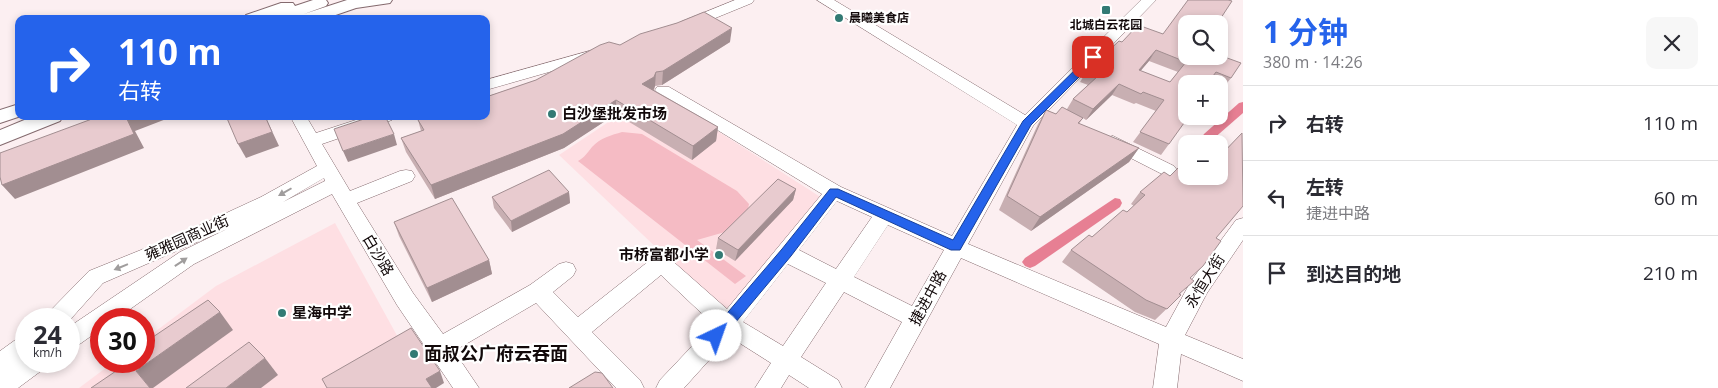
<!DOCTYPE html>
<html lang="zh">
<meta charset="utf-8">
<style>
:root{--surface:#fff;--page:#f7f7f7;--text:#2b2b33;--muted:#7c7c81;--line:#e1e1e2;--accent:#2563eb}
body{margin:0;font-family:"Open Sans","Noto Sans SC",sans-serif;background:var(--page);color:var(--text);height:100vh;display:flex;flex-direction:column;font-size:19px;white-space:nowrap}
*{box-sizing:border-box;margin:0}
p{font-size:16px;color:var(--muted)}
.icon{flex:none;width:28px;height:28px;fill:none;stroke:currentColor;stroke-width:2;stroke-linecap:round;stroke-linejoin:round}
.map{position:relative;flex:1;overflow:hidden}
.panel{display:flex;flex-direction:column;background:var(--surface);width:475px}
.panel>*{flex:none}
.guide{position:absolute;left:15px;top:15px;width:475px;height:105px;border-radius:10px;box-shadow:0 2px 8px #0003;background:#2563eb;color:#fff;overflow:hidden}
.controls{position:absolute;left:1178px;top:15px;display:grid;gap:10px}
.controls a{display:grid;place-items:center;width:50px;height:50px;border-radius:10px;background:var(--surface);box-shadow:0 2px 8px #0003;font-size:25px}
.speed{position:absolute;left:15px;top:308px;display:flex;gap:10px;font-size:25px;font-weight:700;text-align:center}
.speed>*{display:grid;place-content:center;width:65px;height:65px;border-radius:50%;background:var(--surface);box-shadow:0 2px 8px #0003;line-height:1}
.speed small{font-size:12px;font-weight:400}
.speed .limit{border:8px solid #d22;background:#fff;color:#111}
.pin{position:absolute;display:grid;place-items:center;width:42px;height:42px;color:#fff;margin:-21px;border-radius:10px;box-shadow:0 2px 8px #0006}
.me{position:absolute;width:55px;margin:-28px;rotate:42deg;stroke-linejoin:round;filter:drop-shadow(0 0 4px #0008)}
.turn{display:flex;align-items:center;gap:18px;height:105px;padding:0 20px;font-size:22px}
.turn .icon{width:65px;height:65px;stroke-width:2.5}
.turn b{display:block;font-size:35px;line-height:42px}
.round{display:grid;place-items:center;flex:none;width:52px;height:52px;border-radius:10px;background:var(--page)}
.head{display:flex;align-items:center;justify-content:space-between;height:85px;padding:0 20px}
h1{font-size:30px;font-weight:700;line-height:38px;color:var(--accent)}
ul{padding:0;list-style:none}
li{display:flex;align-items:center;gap:15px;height:75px;padding:0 20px;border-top:1px solid var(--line)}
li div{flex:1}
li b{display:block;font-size:19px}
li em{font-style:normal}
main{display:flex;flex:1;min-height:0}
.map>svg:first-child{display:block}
.built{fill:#fedfe3}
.green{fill:#f5bbc4}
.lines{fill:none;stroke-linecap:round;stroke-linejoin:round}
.canal{fill:#e77f93;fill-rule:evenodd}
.minor-casing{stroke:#846a6e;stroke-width:1}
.major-casing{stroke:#846a6e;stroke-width:2}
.minor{fill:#fff;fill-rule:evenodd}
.major{fill:#fff;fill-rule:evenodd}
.wall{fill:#c8afb2;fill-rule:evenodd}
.shaded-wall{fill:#a28e91}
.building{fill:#e8cbcf;stroke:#a28e91;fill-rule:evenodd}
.oneway{fill:#a09d9d}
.route{fill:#2563eb;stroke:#184099}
.poi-dot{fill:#327a74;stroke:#fff;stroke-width:2}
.labels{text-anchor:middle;stroke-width:4.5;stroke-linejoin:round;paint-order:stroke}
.far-poi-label{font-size:12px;font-weight:bold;fill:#12090a;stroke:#fff;text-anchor:start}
.poi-label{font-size:15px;font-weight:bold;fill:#12090a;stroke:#fff;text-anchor:start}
.street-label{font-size:15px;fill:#12090a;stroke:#fff}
.near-poi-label{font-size:18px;font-weight:bold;fill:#12090a;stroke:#fff;text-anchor:start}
</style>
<main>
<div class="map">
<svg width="1243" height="388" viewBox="0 0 1243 388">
<rect width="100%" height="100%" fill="#fceff1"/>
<g class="built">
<path d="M 655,91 L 822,198 L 725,313 L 559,155 Z"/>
<path d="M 335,223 L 400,341 L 333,388 L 79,388 L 115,361 L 144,361 L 144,340 L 216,286 Z"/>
</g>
<path class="green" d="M 622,132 L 642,134 L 737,191 L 749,204 L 747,214 L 725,232 L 697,240 L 746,276 L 735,284 L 578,161 C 585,157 587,153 592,147 C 600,138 612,135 622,132 Z"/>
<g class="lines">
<g class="canal">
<path d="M 1243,102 L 1243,113 L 1212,140 L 1204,140 L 1202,137 L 1204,134 L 1239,103 Z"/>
<path d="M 1115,198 L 1120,199 L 1122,203 L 1120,207 L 1035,266 L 1030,268 L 1025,266 L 1022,262 L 1025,258 Z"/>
</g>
<g class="minor-casing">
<g id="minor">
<path d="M 735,0 L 754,0 L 752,3 L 691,28 L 681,28 L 679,25 L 681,22 Z"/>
<path d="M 817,0 L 834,0 L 1025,115 L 1141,0 L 1156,0 L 1033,126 L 968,244 L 1166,327 L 1191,281 L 1236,220 L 1243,218 L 1243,240 L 1207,293 L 1185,335 L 1243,359 L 1243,381 L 1181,354 L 1177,388 L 1153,388 L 1159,344 L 961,258 L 890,388 L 865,388 L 902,322 L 844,292 L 801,357 L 838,380 L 842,388 L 809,388 L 789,375 L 781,388 L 755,388 L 771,363 L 730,337 L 684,388 L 656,388 L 660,380 L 713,324 L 661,275 L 592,332 L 640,380 L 644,388 L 616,388 L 536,303 L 454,351 L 479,388 L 453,388 L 397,305 L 332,194 L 194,264 L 116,319 L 101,319 L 101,329 L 77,346 L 69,349 L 69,327 L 180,252 L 227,229 L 103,283 L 69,321 L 69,319 L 46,319 L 49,312 L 89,271 L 183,233 L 261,197 L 317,166 L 290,116 L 306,116 L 316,133 L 368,116 L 394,116 L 392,120 L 322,144 L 350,191 L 400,171 L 406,170 L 412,171 L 415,176 L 412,181 L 357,203 L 413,293 L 443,334 L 530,285 L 559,264 L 566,262 L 573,264 L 576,270 L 573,276 L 553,292 L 578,317 L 654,257 L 661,255 L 668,257 L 727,309 L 822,194 L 657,93 L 655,90 L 657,87 L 669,87 L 841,187 L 952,236 L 1017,125 ZM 324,178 L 325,181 L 283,202 ZM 837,201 L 872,217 L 836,269 L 799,250 ZM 888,225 L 944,250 L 912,306 L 854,277 ZM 788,264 L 826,283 L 783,346 L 743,322 Z"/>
<path d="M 593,50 L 598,52 L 601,55 L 598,58 L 486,90 L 486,80 Z"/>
<path d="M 1113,136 L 1174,166 L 1177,170 L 1174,174 L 1168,176 L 1162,174 L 1107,146 L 1104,142 L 1107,138 Z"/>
<path d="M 26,335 L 26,361 L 48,361 L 45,368 L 18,388 L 0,388 L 0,351 L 18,338 Z"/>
</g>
</g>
<g class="major-casing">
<g id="major">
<path d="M 313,0 L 326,0 L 328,3 L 326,6 L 304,14 L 347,0 L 392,0 L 390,3 L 356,8 L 324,19 L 298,19 L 300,16 L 291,19 L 244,19 L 246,15 L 281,3 L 293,3 L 295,6 Z"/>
<path d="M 19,104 L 19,116 L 21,116 L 0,123 L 0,110 Z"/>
<path d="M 34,116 L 63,116 L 60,121 L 0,145 L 0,130 Z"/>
</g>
</g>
<use href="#minor" class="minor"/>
<use href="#major" class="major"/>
</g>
<g class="wall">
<path d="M 677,23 L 730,42 L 662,85 L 655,86 L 654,90 L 718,127 L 716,141 L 692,160 L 616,114 L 564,148 L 435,199 L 406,152 L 401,138 L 421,131 L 418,120 L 536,80 L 620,45 Z"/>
<path d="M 1186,24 L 1186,35 L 1185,35 L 1180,41 L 1231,78 L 1223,88 L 1219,87 L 1219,84 L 1211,84 L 1208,83 L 1186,84 L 1169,144 L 1161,155 L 1133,142 L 1156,111 L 1136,103 L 1134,104 L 1112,95 L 1086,120 L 1083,118 L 1079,124 L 1139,148 L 1129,162 L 1031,231 L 999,210 L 1038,124 L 1046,110 L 1056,114 L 1067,109 L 1073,99 L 1088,85 L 1080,82 L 1087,71 L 1122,42 L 1163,34 ZM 1149,61 L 1178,72 L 1170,82 L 1140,71 Z"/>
<path d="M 796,189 L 793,200 L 735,261 L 716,249 L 718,238 Z"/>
<path d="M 569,192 L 570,203 L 512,232 L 494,208 L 492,197 Z"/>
<path d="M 1140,192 L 1216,238 L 1180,294 L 1181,295 L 1155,320 L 1135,312 L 1062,262 L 1071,250 L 1092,237 L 1127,212 L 1134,206 L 1131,204 Z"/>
<path d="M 394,222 L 489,260 L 492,274 L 432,302 L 399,236 Z"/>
</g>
<g class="shaded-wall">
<path d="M 732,28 L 730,42 L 662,85 L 663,71 Z"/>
<path d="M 1156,50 L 1149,61 L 1132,81 L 1139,70 Z"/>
<path d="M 656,72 L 655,86 L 653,91 L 642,84 Z"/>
<path d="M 1119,84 L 1112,95 L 1086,120 L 1093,109 Z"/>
<path d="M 616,100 L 616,114 L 564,148 L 435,199 L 431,185 Z"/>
<path d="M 128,116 L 174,116 L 135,131 L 144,148 L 15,199 L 2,185 Z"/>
<path d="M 265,116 L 279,146 L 246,158 L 238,144 Z"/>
<path d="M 718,127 L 716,141 L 692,160 L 693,146 Z"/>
<path d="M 394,134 L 397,145 L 348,162 L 343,151 Z"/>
<path d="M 1139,148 L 1129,162 L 1031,231 L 1040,217 Z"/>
<path d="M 796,189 L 793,200 L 735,261 L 738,250 Z"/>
<path d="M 569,192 L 570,203 L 512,232 L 511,221 Z"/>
<path d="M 489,260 L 492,274 L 432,302 L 427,288 Z"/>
<path d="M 220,312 L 233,330 L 153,388 L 150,388 L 136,371 Z"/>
<path d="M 265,358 L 278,375 L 261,388 L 226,388 Z"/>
<path d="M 440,371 L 444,383 L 436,388 L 430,388 L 426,379 Z"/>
</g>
<g class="building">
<path d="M 1188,0 L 1228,0 L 1232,1 L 1217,24 L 1186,24 L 1186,32 L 1179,40 L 1186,43 L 1186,56 L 1219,56 L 1219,55 L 1241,63 L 1231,78 L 1216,72 L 1207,84 L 1186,84 L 1186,116 L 1189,116 L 1169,144 L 1140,132 L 1164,100 L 1143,92 L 1141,94 L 1119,84 L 1093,109 L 1073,99 L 1098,76 L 1087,71 L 1119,41 L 1122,42 L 1138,25 L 1163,34 ZM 1156,50 L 1186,62 L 1170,82 L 1139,70 Z"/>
<path d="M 704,12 L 732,28 L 663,71 L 656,72 L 654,77 L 642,84 L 718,127 L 693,146 L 616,100 L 563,134 L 431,185 L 401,138 L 424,130 L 418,120 L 430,116 L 486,116 L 486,97 L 536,80 L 600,45 L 609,42 L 620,45 L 640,34 L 677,23 Z"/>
<path d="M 1062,107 L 1083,118 L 1078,123 L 1139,148 L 1040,217 L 1007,196 L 1046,110 L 1056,114 Z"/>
<path d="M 100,116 L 128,116 L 126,117 L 134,134 L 2,185 L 0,177 L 0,153 Z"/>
<path d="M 226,116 L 265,116 L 272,132 L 238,144 Z"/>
<path d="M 373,116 L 385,116 L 394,134 L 343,151 L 334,129 Z"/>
<path d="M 1242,133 L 1243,206 L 1216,238 L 1221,241 L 1203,266 L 1190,278 L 1194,281 L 1179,294 L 1181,295 L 1167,309 L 1146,300 L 1071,250 L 1089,235 L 1092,237 L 1123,210 L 1127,212 L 1145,195 L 1140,192 L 1164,172 L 1170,176 L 1179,167 L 1186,170 L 1186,176 L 1219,176 L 1219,157 Z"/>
<path d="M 549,170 L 569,192 L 511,221 L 492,197 Z"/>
<path d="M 778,179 L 796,189 L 738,250 L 718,238 Z"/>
<path d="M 452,198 L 489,260 L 427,288 L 394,222 Z"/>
<path d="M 208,300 L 220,312 L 136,371 L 150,388 L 91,388 L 116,371 L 112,365 L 117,361 L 144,361 L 144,343 Z"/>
<path d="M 411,328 L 440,371 L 426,379 L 432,388 L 327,388 L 322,379 Z"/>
<path d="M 249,342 L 265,358 L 226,388 L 186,388 Z"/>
<path d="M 595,372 L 602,373 L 613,388 L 569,388 Z"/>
</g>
<defs><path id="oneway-solid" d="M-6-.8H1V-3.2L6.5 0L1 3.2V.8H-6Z" transform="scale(1.25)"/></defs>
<g class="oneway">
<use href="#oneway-solid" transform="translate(285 192) rotate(150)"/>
<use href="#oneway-solid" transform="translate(181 262) rotate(-34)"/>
<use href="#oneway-solid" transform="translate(121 267) rotate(158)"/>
</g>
<path class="route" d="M 1093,54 L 1098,57 L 1097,59 L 1031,125 L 960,250 L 951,250 L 836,197 L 791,256 L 720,341 L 716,342 L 711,341 L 709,336 L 711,332 L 782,249 L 830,189 L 838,189 L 953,240 L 1023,121 L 1090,55 Z"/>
<g class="poi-dot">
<rect x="1101" y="5" width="10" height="10" rx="2.5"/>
<circle cx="839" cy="18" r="5"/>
<circle cx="552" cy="114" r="5"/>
<circle cx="719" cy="255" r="5"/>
<circle cx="282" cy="313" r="5"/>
<circle cx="414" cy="354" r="5"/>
</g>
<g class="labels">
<g class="far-poi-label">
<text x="849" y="22">晨曦美食店</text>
<text x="1106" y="29" text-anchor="middle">北城白云花园</text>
</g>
<g class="poi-label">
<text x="562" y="119">白沙堡批发市场</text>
<text x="709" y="260" text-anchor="end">市桥富都小学</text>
<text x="292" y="318">星海中学</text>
</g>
<g class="street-label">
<text transform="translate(187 238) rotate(-24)" y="5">雍雅园商业街</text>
<text transform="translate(378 255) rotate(59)" y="5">白沙路</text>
<text transform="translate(1205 281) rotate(-58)" y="5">永恒大街</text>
<text transform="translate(928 298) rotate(-62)" y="5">捷进中路</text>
</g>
<g class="near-poi-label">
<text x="424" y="360">面叔公广府云吞面</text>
</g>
</g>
</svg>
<div class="controls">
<a><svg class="icon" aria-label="search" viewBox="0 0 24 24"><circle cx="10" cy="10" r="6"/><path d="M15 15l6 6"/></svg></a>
<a>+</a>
<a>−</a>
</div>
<div class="speed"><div>24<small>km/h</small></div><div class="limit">30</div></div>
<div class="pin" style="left:1093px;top:57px;background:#d93025"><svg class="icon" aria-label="arrive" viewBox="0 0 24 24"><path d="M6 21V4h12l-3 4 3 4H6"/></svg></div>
<svg class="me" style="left:716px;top:336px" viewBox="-20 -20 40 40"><circle r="19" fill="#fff"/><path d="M0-13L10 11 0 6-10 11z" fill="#2563eb"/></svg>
<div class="guide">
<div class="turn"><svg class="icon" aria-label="right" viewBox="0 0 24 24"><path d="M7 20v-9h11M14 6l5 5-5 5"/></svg><div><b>110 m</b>右转</div></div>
</div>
</div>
<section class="panel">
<div class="head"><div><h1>1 分钟</h1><p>380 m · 14:26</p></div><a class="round"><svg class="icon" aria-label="close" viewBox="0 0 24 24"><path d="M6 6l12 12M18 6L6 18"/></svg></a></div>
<ul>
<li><svg class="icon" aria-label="right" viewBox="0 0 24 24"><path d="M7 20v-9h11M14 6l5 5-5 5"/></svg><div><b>右转</b></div><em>110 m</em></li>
<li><svg class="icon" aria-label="left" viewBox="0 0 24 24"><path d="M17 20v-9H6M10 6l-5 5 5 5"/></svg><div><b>左转</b><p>捷进中路</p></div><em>60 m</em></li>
<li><svg class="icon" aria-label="arrive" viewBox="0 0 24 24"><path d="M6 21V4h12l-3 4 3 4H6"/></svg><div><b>到达目的地</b></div><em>210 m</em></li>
</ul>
</section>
</main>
